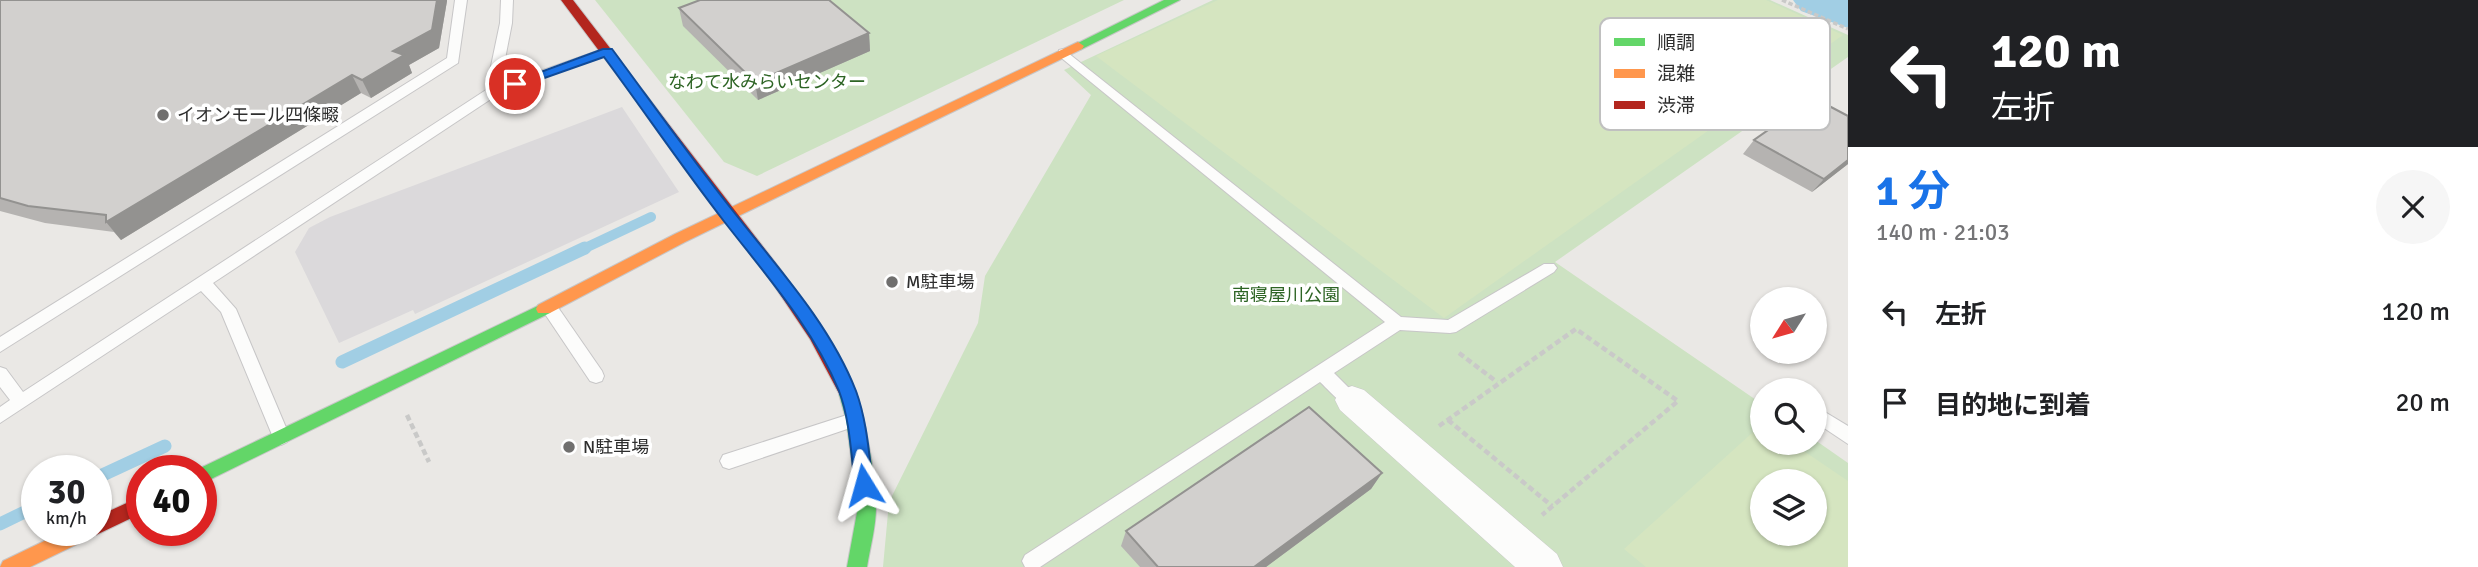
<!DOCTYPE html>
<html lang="ja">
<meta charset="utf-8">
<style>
:root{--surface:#fff;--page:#f6f6f6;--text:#202124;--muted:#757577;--accent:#1a73e8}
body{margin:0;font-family:Signika,"Noto Sans JP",sans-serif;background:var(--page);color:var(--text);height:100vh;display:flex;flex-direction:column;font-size:26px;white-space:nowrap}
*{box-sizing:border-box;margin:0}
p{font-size:23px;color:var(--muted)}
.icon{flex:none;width:38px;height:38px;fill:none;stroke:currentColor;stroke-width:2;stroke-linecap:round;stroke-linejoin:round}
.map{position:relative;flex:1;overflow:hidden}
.drawer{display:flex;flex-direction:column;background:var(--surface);width:630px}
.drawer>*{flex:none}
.top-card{background:#202124;color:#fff;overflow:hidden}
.needle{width:46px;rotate:233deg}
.controls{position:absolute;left:1750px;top:287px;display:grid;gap:14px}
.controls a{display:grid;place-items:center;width:77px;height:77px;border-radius:50%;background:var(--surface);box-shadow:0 2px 5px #0004;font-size:35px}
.speed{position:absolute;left:21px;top:455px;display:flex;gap:14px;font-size:35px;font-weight:700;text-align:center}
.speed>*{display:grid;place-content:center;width:91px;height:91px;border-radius:50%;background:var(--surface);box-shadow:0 2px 5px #0004;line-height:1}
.speed small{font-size:18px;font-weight:400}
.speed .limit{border:10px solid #d22;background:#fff;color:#111}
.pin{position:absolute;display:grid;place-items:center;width:60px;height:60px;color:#fff;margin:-30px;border:4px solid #fff;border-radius:50%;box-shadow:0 2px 7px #0007}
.me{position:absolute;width:77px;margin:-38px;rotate:352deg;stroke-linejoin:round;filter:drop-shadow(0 0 5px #0008)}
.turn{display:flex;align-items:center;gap:24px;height:147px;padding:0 28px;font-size:32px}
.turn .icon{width:91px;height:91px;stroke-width:2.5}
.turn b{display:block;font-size:49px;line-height:60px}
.round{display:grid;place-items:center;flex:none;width:74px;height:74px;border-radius:37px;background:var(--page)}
.head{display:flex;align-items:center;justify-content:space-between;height:119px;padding:0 28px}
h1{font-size:42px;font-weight:700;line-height:52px;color:var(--accent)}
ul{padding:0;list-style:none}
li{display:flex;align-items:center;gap:21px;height:91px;padding:0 28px}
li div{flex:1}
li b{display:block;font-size:26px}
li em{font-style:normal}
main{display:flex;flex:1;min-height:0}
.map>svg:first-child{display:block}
.industrial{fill:#dbd9db}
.green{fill:#cde2c2;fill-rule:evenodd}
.pitch{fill:#d5e5c0;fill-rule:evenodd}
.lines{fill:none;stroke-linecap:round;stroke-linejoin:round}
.stream-far1{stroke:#a1cee4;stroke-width:10}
.stream{stroke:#a1cee4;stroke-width:13}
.river{fill:#a1cee4;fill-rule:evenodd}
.lane-casing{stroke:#c7c6c7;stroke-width:2}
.street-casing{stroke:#c7c6c7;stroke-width:1}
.fast-casing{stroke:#c7c6c7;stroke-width:2}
.slow-casing{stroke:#c7c6c7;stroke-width:2}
.jam-casing{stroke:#c7c6c7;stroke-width:2}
.path-far1{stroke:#c9c9c8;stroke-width:3.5;stroke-dasharray:4.5 2.5;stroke-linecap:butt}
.path{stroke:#c9c9c8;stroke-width:4.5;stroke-dasharray:6 3.5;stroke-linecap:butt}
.lane{fill:#fcfcfb;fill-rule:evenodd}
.street{fill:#fcfcfb;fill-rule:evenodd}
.fast{fill:#63d668;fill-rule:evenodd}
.slow{fill:#ff974d;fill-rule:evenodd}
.jam{fill:#b3261e;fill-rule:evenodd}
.wall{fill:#b5b3b1}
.shaded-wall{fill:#939290}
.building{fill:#d2d0ce;stroke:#939290;stroke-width:2}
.route{fill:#1a73e8;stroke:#114b97;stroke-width:2}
.poi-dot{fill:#706f6e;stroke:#fff;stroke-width:2.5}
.labels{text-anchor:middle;stroke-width:7;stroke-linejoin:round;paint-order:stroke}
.park-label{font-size:18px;fill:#2d6424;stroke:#fff}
.poi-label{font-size:18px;fill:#2e2e2e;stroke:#fff;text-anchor:start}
.key{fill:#fff;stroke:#c0c0c0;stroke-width:2}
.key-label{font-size:19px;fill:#2e2e2e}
</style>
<main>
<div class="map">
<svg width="1848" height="567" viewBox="0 0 1848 567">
<rect width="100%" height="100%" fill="#eae8e5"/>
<path class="industrial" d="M 622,107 L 679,192 L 415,314 L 413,310 L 339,343 L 295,252 L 309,228 L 330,217 Z"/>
<g class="green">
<path d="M 595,0 L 1124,0 L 757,176 L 724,162 Z"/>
<path d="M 1213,0 L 1770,0 L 1848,35 L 1848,57 L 1555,262 L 1762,404 L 1762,443 L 1815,443 L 1815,440 L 1848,463 L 1848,567 L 883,567 L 889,502 L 978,323 L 985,276 L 1091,95 L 1064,70 ZM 1762,481 L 1815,481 L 1815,534 L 1762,534 Z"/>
</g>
<g class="pitch">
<path d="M 1218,0 L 1766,0 L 1843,35 L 1444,318 L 1096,56 Z"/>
<path d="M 1762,424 L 1762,443 L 1792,443 L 1848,481 L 1848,567 L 1646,567 L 1624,549 ZM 1762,481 L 1815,481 L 1815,534 L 1762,534 Z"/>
</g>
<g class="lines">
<path class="stream-far1" d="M 581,250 L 651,217"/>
<g class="stream">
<path d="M 342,362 L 585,248"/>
<path d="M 96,478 L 165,446"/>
<path d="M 0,524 L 37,506"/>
</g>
<path class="river" d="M 1793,0 L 1848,0 L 1848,28 L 1801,11 Z"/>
<g class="lane-casing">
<g id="lane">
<path d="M 455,0 L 467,0 L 458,63 L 0,352 L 0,337 L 447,58 Z"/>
<path d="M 501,0 L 513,0 L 512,23 L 500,85 L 603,49 L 611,49 L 613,52 L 497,95 L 213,283 L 236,309 L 290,437 L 287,442 L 281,445 L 275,442 L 221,312 L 201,291 L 0,423 L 0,407 L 10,400 L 0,387 L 0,367 L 6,369 L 23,392 L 486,90 L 500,23 Z"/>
<path d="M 1063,49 L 1401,317 L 1448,320 L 1544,264 L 1554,264 L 1557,268 L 1554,272 L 1456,332 L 1450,333 L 1400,330 L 1334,373 L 1361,400 L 1358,405 C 1344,410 1330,391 1320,382 L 1040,567 L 1025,567 L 1022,561 L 1025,555 L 1385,322 L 1059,56 L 1059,50 Z"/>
<path d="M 549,301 L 555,303 L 602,371 L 604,376 L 602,381 L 596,383 L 590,381 L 543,311 L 541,307 L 543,303 Z"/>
<path d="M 1815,406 L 1848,426 L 1848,444 L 1815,422 Z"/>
<path d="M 853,413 L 859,415 L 862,420 L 859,425 L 729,469 L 723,467 L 720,461 L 723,455 Z"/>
</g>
</g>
<g class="street-casing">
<path id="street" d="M 1352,386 L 1364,390 L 1557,554 L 1563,567 L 1515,567 L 1340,410 L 1335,400 L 1340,390 Z"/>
</g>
<g class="fast-casing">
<g id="fast">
<path d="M 1164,0 L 1180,0 L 1082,49 L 1078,50 L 1072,46 Z"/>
<path d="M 544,303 L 550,305 L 552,309 L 550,313 L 207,481 L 201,483 L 201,471 L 194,471 Z"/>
<path d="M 848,387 L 854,389 C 864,409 877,484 876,507 C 876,527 870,548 867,567 L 847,567 L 858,507 L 846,419 L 839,394 L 842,389 Z"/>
</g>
</g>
<g class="slow-casing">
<g id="slow">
<path d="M 1078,42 L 1084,46 L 1082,49 L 685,242 L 550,313 L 538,313 L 536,309 L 538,305 L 675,234 Z"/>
<path d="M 67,530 L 97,530 L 94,536 L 30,567 L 0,567 L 3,561 Z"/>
</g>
</g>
<g class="jam-casing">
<g id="jam">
<path d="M 561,0 L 573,0 L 781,270 L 822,329 L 857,394 L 854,399 L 848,401 L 842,399 L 810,339 L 769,278 Z"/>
<path d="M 142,496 L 142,513 L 96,535 L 89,532 L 88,530 L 96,530 L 96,517 Z"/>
</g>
</g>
<path class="path-far1" d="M 1782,0 L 1848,29"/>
<g class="path">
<path d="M 1459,353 L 1497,382"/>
<path d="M 407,415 L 429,462"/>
<path d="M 1448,420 L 1552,506"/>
<path d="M 1439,426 L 1576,329 L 1678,401 L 1542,515"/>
</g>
<use href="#lane" class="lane"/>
<use href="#street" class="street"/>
<use href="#fast" class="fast"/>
<use href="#slow" class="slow"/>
<use href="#jam" class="jam"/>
</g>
<g class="wall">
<path d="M 0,0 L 447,0 L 447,1 L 439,48 L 409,65 L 412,73 L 371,98 L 361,93 L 121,240 L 114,232 L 45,223 L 0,211 Z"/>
<path d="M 679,8 L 869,33 L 870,51 L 758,100 L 683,26 Z"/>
<path d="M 1754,140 L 1848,164 L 1812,192 L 1743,154 Z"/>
<path d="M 1382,473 L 1371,489 L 1266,567 L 1140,567 L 1121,546 L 1126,531 Z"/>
</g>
<g class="shaded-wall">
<path d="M 437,0 L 447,0 L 447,1 L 439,48 L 409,65 L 412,73 L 371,98 L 362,80 L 393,51 Z"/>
<path d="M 869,33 L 870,51 L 758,100 L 755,82 Z"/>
<path d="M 352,75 L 361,93 L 121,240 L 106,222 Z"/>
<path d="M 1848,160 L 1848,164 L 1812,192 L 1824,179 Z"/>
<path d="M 1382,473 L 1371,489 L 1266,567 L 1254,567 Z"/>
</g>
<g class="building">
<path d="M 0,0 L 437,0 L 432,30 L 393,51 L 404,55 L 362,80 L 352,75 L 106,222 L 106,215 L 28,206 L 0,198 Z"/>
<path d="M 700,0 L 829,0 L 869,33 L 755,82 L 679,8 Z"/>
<path d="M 1814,98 L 1848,116 L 1848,160 L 1824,179 L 1754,140 Z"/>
<path d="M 1309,407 L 1382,473 L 1254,567 L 1158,567 L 1126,531 Z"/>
</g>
<path class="route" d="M 603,49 L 612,49 C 652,103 691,158 733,211 C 777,267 830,324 856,391 C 867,421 869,454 873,485 L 871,491 L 864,494 L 858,491 L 855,485 C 851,455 850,420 839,391 C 813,328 765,274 723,220 C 682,167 644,111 604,57 L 519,87 L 508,84 Z"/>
<g class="poi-dot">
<circle cx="163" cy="115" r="7"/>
<circle cx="892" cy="282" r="7"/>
<circle cx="569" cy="447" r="7"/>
</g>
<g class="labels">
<g class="park-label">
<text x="767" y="88">なわて水みらいセンター</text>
<text x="1286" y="301">南寝屋川公園</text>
</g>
<g class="poi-label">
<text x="177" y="121">イオンモール四條畷</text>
<text x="906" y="288">M駐車場</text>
<text x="583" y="453">N駐車場</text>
</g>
</g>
<rect x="1600" y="18" width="230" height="112" rx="10" class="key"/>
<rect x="1614" y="38" width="31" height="8" fill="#63d668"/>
<rect x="1614" y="69" width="31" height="9" fill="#ff974d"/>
<rect x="1614" y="101" width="31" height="8" fill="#b3261e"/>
<g class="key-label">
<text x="1657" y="49">順調</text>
<text x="1657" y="80">混雑</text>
<text x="1657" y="112">渋滞</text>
</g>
</svg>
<div class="controls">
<a><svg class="needle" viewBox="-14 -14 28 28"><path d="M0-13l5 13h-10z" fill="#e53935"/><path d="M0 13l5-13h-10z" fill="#757577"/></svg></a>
<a><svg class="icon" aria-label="search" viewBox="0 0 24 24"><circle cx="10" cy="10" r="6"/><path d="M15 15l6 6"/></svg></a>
<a><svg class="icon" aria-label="layers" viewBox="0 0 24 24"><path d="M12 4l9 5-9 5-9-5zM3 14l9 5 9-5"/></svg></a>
</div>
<div class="speed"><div>30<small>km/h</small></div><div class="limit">40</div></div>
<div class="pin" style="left:515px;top:84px;background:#d93025"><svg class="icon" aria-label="arrive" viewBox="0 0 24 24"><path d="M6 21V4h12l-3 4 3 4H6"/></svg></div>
<svg class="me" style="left:864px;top:485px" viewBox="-20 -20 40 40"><path d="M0-17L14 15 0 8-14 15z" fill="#1a73e8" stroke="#fff" stroke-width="4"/></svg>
</div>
<section class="drawer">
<div class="top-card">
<div class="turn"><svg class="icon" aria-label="left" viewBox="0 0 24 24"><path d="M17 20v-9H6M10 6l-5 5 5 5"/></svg><div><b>120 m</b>左折</div></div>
</div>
<div class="head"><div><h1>1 分</h1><p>140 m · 21:03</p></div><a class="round"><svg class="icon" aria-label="close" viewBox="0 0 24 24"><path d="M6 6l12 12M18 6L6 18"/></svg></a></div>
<ul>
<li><svg class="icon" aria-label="left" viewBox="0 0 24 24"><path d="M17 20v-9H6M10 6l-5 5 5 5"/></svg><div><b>左折</b></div><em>120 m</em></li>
<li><svg class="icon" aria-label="arrive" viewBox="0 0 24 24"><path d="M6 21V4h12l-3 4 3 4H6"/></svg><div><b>目的地に到着</b></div><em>20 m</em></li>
</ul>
</section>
</main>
